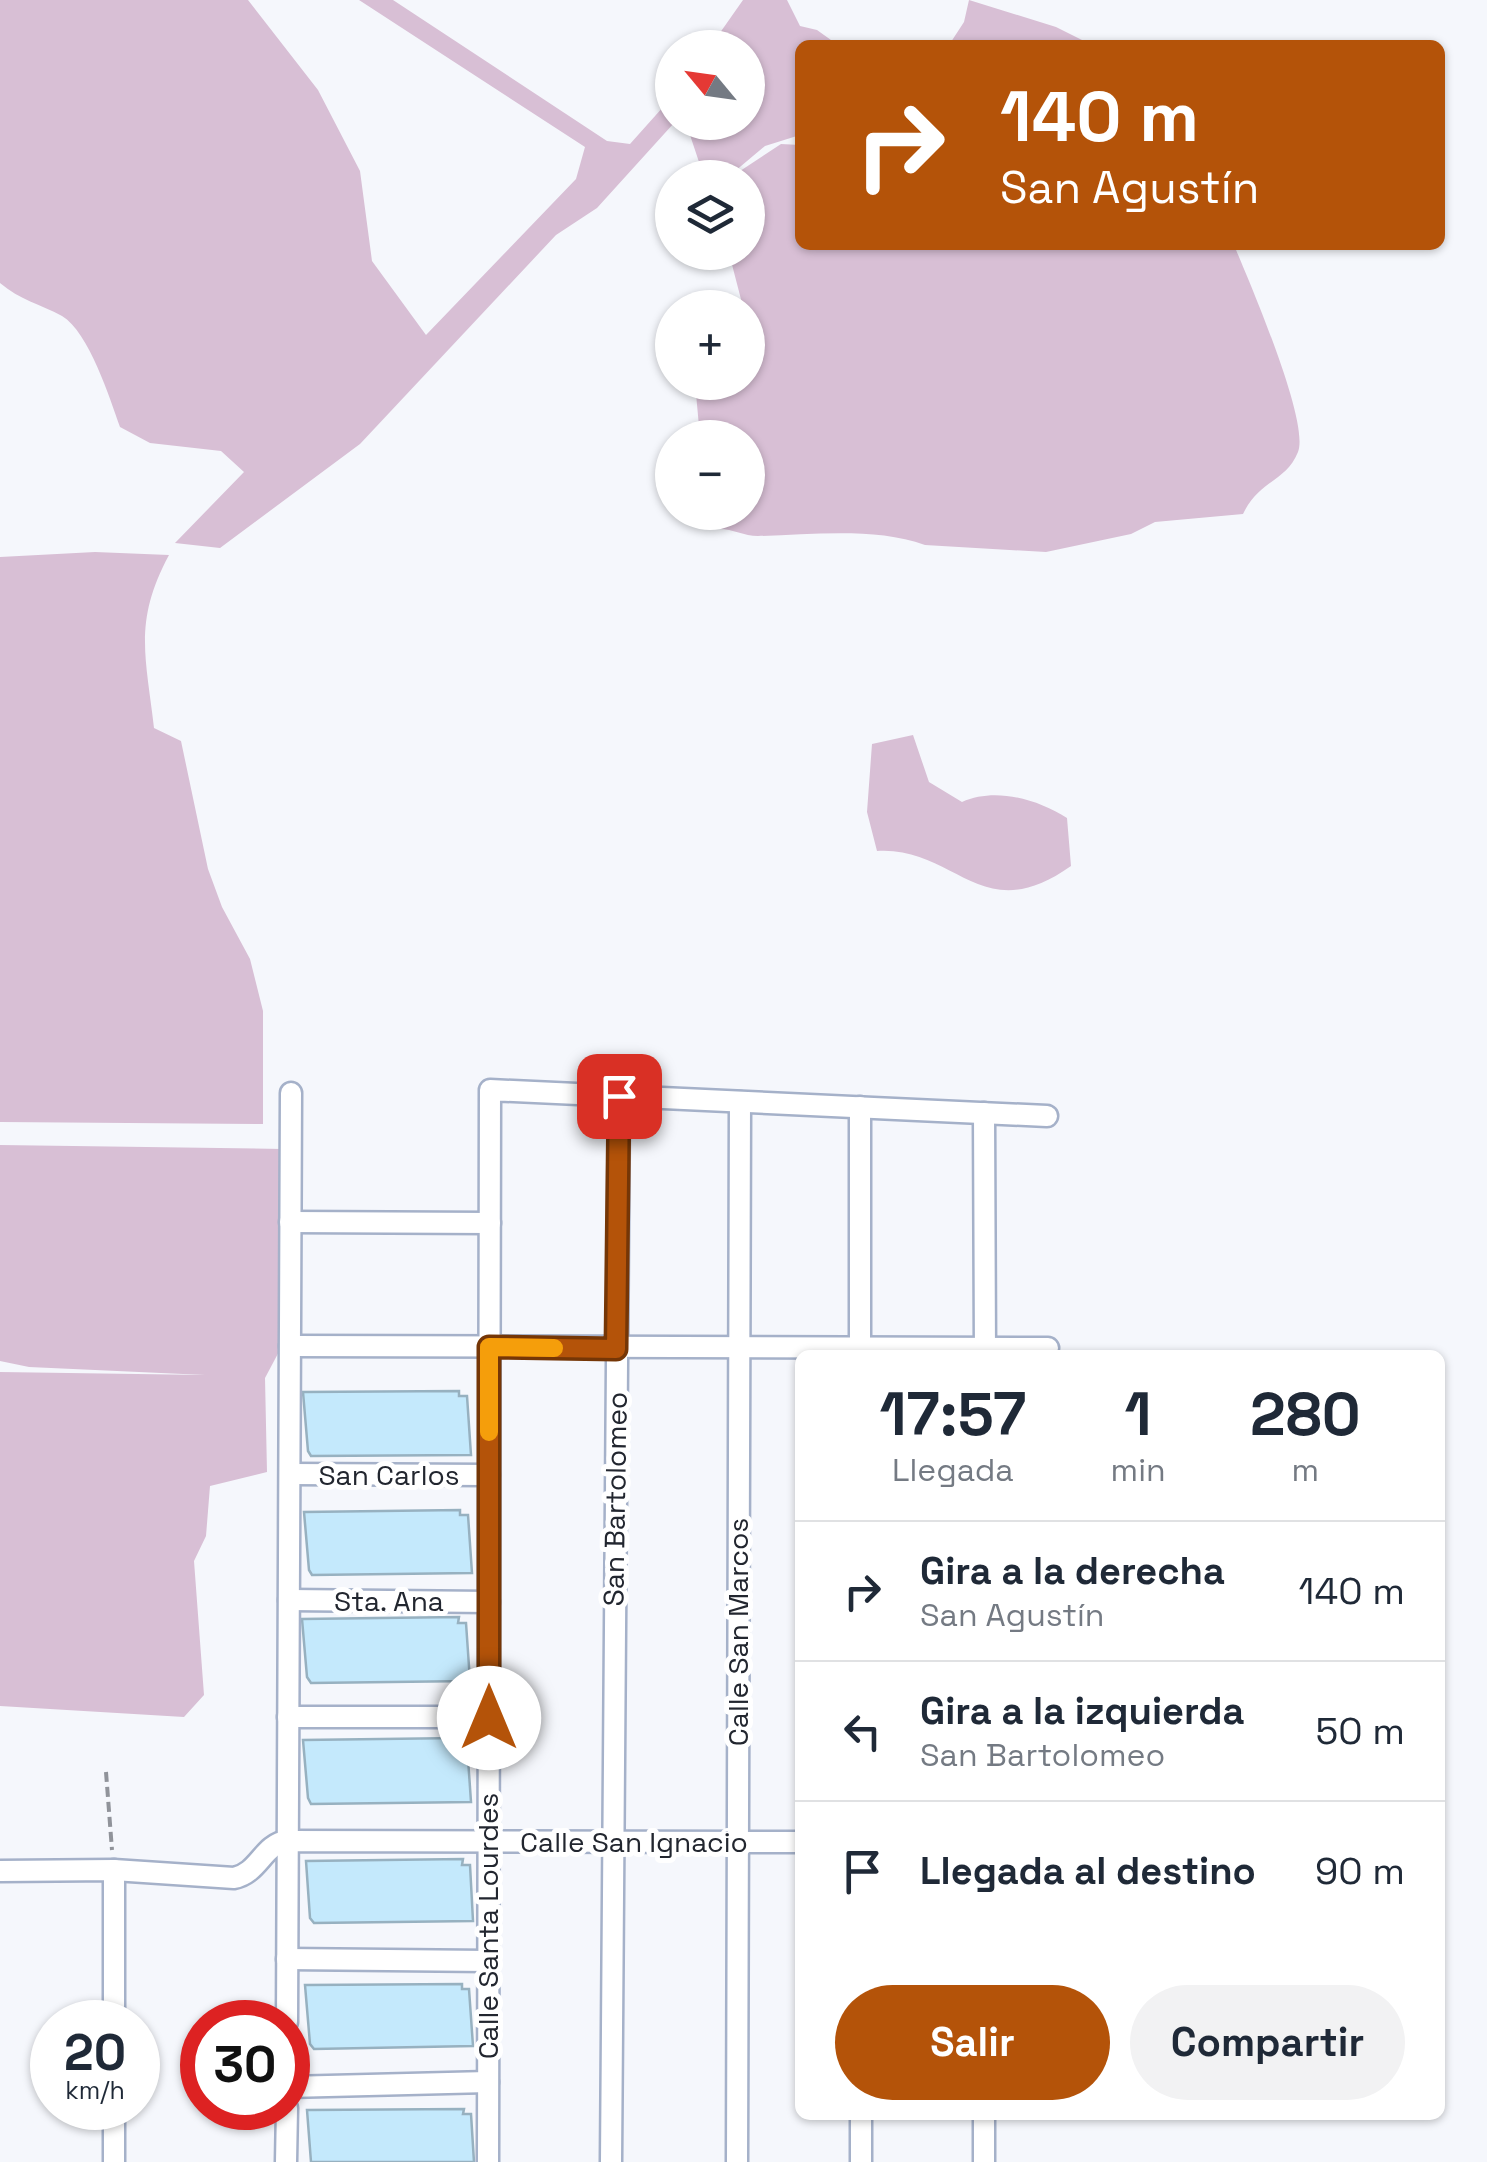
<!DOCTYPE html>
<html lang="es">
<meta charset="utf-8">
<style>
:root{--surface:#fff;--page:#f2f2f3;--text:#1f2937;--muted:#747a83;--line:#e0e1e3;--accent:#b45309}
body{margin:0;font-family:"Space Grotesk",sans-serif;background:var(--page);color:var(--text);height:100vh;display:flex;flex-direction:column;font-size:38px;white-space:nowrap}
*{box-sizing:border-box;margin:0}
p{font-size:32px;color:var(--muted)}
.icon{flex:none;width:55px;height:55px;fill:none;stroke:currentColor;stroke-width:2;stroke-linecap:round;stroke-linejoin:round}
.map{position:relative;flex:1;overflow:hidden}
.details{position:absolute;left:795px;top:1350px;width:650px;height:770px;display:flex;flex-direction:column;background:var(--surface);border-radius:15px;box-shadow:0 2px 8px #0004}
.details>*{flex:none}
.guide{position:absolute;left:795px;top:40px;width:650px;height:210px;border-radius:15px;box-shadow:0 2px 8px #0004;background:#b45309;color:#fff;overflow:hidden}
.needle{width:65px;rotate:299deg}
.fabs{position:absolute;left:655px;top:30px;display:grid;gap:20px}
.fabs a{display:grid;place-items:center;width:110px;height:110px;border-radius:50%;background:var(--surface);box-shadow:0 2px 8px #0004;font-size:50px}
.speed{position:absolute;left:30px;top:2000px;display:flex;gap:20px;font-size:50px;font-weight:700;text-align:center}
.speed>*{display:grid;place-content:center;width:130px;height:130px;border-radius:50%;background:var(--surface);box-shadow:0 2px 8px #0004;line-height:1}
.speed small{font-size:25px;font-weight:400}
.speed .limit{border:15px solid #d22;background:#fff;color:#111}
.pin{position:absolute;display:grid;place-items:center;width:85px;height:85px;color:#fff;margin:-42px;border-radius:20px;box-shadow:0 5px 15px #0006}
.me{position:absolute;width:110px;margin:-55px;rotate:0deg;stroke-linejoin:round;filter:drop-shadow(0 0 8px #0008)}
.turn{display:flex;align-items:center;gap:35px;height:210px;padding:0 40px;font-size:45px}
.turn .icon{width:130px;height:130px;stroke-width:2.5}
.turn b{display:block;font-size:70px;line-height:85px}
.eta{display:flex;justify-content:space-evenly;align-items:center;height:170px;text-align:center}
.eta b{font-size:60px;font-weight:700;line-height:70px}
.cta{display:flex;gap:20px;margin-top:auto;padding:20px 40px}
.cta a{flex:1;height:115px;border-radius:60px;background:var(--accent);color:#fff;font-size:40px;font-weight:700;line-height:115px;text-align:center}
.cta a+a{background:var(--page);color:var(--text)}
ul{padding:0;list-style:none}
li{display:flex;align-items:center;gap:30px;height:140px;padding:0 40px;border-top:2px solid var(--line)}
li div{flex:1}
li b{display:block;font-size:38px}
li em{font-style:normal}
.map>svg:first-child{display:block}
.green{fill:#d8bfd5}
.building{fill:#c4e9fc;stroke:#97b1c0;stroke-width:2.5}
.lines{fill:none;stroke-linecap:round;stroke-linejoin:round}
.minor-casing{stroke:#a5b1c9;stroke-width:25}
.path{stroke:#90939a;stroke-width:4;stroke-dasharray:10 5;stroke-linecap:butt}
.minor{stroke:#fff;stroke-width:20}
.route-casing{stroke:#753606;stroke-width:25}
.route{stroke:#b45309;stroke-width:18}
.slow{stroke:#f59e0b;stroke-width:18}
.labels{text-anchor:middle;stroke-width:10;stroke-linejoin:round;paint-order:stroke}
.street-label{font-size:28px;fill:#22262f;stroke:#fff}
</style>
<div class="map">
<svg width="1487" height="2162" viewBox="0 0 1487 2162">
<rect width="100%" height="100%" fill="#f5f7fc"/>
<g class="green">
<path d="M 0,0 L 248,0 L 318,90 L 360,171 L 372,261 L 426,335 L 576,179 L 585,147 L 359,0 L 393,0 L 607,141 L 630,144 L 672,97 L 674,123 L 597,208 L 556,235 L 360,444 L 220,548 L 175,543 L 244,472 L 221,451 L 150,443 L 120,427 C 110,399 89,332 62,316 C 40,304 20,300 0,283 Z"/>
<path d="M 743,0 L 787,0 L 800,26 L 817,30 L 838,45 L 800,45 L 800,135 L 765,146 L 728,177 L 704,177 L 686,123 L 748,122 L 748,48 L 710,47 Z"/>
<path d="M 969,0 L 1056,27 L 1092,45 L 949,45 L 964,22 Z"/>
<path d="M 781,144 L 800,145 L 800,245 L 1234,245 C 1249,281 1310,422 1298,452 C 1286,482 1259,480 1243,514 L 1155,522 L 1131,534 L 1046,552 L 925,545 C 875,527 811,535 758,536 C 744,536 733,529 719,529 L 715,513 L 748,512 L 748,438 L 700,437 L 695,383 L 748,382 L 748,308 L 743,307 L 729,253 L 748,252 L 748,178 L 731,177 Z"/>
<path d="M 95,552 L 169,555 C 133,622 146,657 154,728 L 181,741 L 208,869 L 222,907 L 250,959 L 263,1011 L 263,1124 L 0,1122 L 0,557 Z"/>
<path d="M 913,735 L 929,782 L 962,802 C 995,787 1037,799 1067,818 L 1071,866 C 981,930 956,846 877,851 L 867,812 L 872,744 Z"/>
<path d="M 0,1145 L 283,1149 L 282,1346 L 265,1378 L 267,1472 L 210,1486 L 206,1536 L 194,1561 L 204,1695 L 184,1717 L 0,1706 L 0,1372 L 205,1375 L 29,1367 L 0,1361 Z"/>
</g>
<g class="building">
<path d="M 459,1391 L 459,1396 L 467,1396 L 471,1455 L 311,1456 L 308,1451 L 303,1392 Z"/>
<path d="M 460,1510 L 460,1515 L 468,1515 L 472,1573 L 312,1575 L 309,1570 L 304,1512 Z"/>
<path d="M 459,1617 L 458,1623 L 466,1623 L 470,1681 L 311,1683 L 307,1677 L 302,1619 Z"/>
<path d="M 459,1738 L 459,1744 L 467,1744 L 471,1802 L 311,1804 L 308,1798 L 303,1740 Z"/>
<path d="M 463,1859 L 462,1865 L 470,1865 L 473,1921 L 314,1923 L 310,1918 L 306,1861 Z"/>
<path d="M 462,1984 L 462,1989 L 469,1989 L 473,2046 L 314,2049 L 310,2044 L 305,1985 Z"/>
<path d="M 464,2109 L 463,2114 L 471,2114 L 474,2162 L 311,2162 L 307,2110 Z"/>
</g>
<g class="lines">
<g class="minor-casing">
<g id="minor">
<path d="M 860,1107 L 860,1355"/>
<path d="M 984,1113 L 985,1355"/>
<path d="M 290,1222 L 490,1223"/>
<path d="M 290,1346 L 1048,1348"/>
<path d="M 290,1474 L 489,1475"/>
<path d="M 289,1600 L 489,1602"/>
<path d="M 288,1717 L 489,1717"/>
<path d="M 114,1870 L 114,2022"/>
<path d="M 0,1871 L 114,1870 L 234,1878 C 259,1873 263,1844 287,1841 L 800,1842"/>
<path d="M 287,1959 L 488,1961"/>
<path d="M 287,2022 L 291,1093"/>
<path d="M 288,2087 L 488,2082"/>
<path d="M 114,2108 L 114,2162"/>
<path d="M 861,2115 L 861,2162"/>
<path d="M 984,2115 L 984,2162"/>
<path d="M 286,2162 L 287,2108"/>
<path d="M 488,2162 L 490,1090 L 1047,1116"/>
<path d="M 611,2162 L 619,1096"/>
<path d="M 737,2162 L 740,1102"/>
</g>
</g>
<path class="path" d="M 106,1772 L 112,1850"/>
<use href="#minor" class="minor"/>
</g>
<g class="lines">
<g class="route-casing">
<path id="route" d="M 489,1718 L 489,1347 L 616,1349 L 619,1096"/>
</g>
<use href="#route" class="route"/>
<path class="slow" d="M 489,1432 L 489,1347 L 554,1348"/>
</g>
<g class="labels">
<g class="street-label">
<text x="389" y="1485">San Carlos</text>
<text transform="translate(615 1499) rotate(-89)" y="10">San Bartolomeo</text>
<text x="389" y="1611">Sta. Ana</text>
<text transform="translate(738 1632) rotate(-90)" y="10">Calle San Marcos</text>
<text x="634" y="1852">Calle San Ignacio</text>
<text transform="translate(488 1926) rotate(-90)" y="10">Calle Santa Lourdes</text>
</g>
</g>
</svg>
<div class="fabs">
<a><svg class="needle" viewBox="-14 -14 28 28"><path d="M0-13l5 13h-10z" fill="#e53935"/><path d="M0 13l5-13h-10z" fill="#747a83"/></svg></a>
<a><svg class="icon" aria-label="layers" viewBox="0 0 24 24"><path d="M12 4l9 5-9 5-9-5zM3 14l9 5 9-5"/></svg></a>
<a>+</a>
<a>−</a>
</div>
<div class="speed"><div>20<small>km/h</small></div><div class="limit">30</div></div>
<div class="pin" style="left:619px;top:1096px;background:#d93025"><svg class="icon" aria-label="arrive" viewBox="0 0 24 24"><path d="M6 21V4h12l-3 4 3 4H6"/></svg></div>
<svg class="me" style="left:489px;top:1718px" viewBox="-20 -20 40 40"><circle r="19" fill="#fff"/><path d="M0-13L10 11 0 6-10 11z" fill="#b45309"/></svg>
<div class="guide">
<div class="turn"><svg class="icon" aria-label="right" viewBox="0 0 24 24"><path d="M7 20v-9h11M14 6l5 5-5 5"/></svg><div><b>140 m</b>San Agustín</div></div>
</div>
<section class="details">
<div class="eta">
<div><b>17:57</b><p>Llegada</p></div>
<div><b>1</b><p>min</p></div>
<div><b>280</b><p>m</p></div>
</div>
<ul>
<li><svg class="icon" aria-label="right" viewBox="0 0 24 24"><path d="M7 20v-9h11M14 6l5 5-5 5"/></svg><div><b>Gira a la derecha</b><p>San Agustín</p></div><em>140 m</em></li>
<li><svg class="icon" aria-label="left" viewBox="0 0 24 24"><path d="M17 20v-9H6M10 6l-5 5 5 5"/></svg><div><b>Gira a la izquierda</b><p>San Bartolomeo</p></div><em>50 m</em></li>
<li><svg class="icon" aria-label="arrive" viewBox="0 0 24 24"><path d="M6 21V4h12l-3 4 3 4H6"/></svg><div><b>Llegada al destino</b></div><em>90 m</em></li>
</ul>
<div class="cta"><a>Salir</a><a>Compartir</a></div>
</section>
</div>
